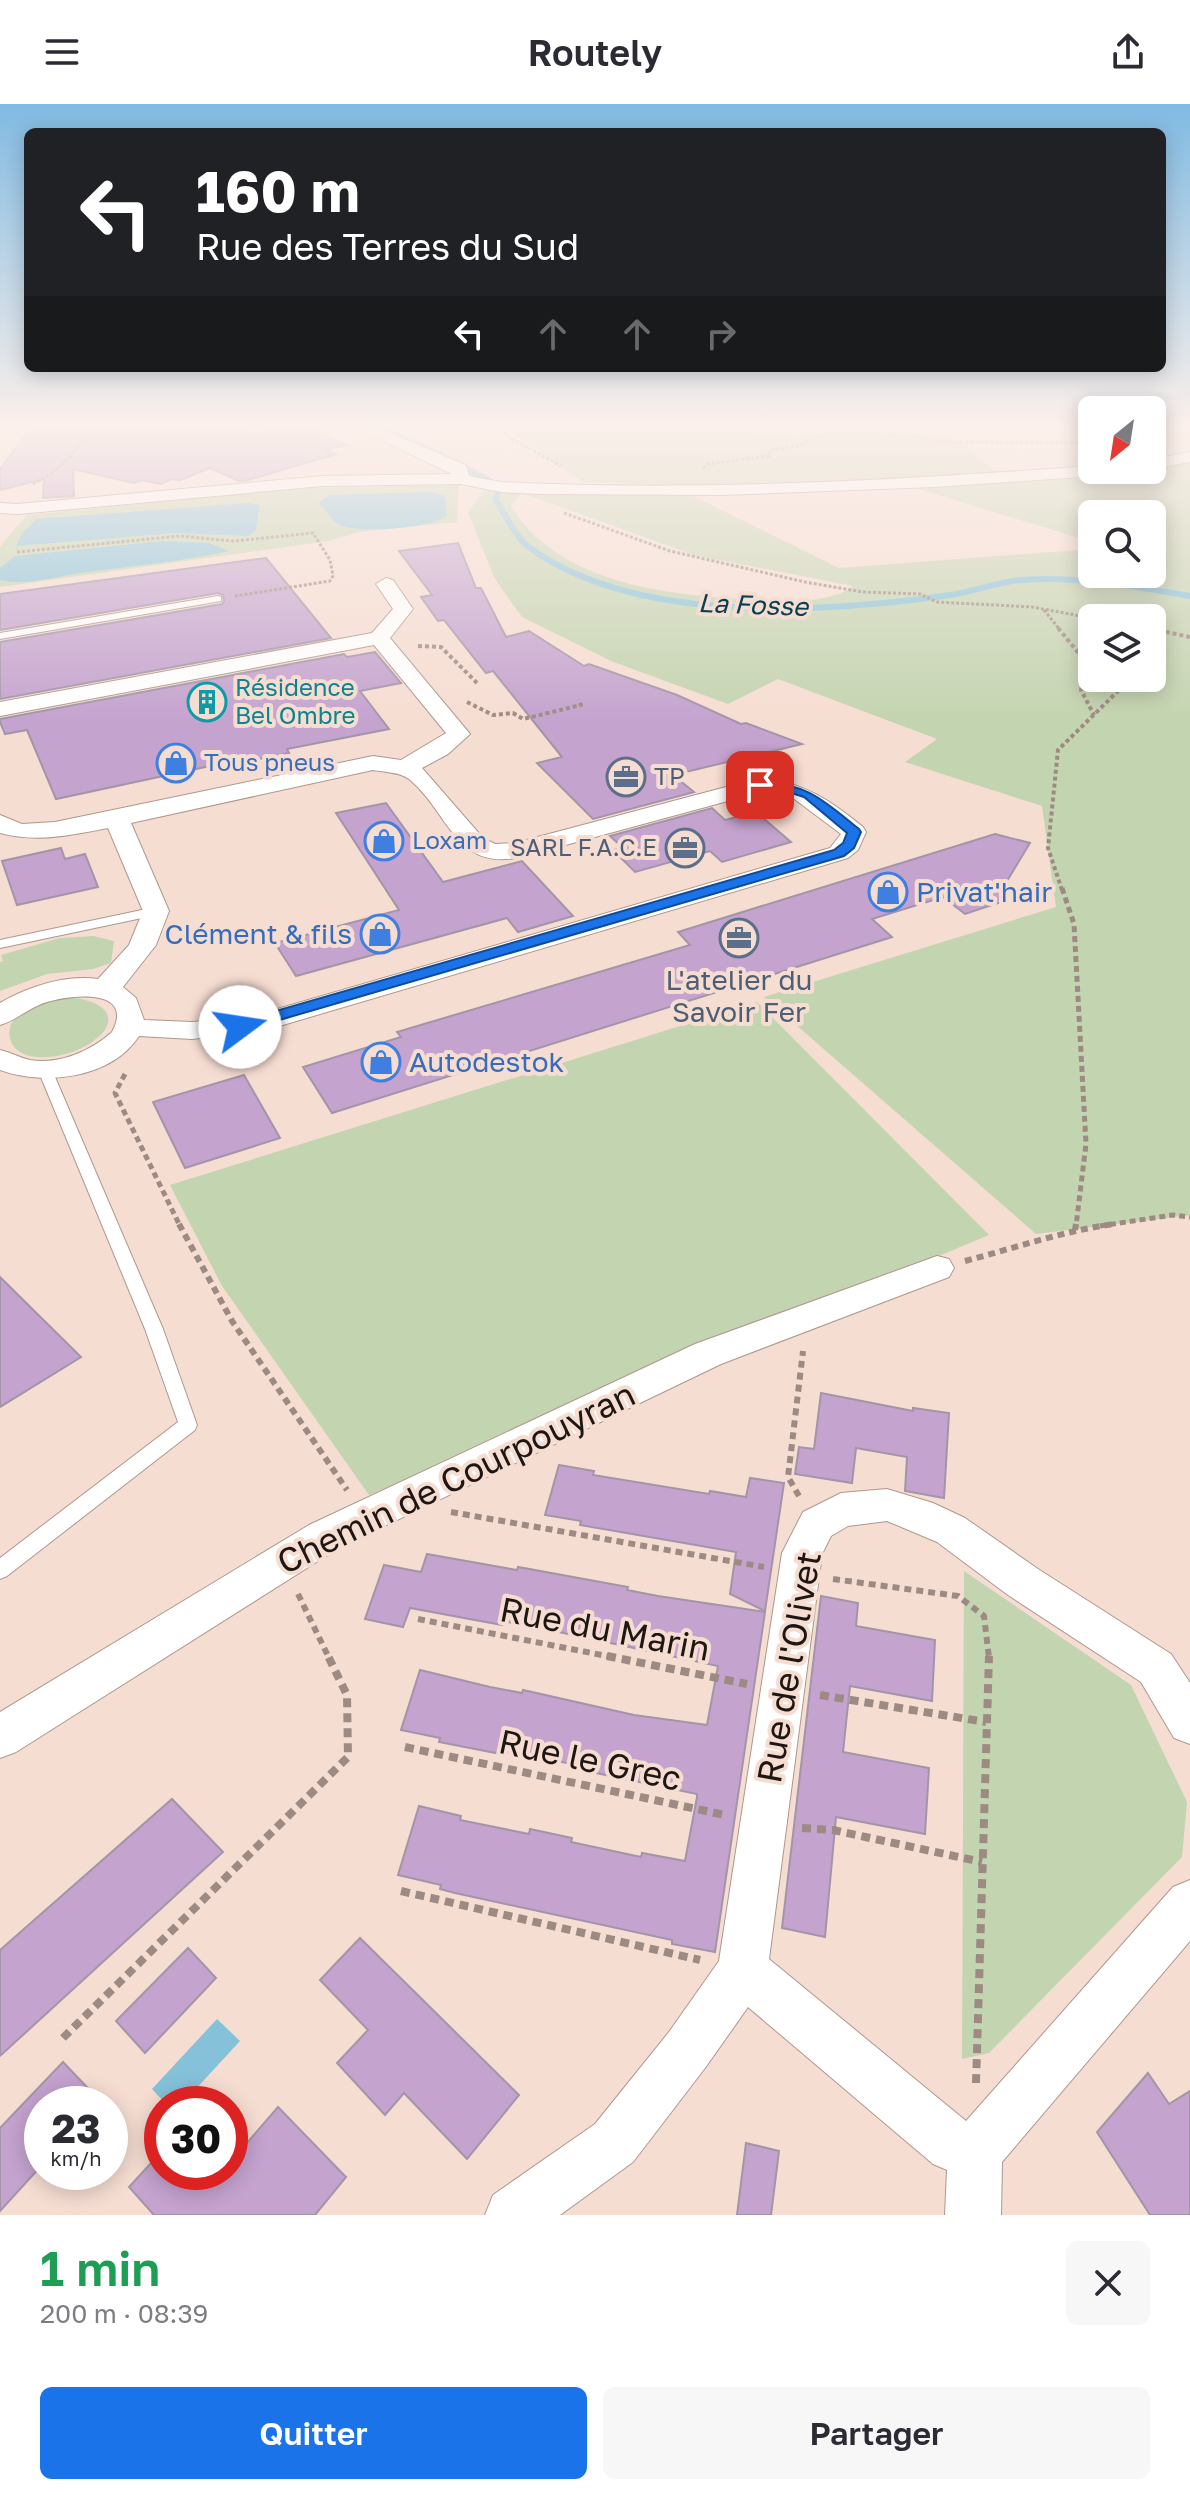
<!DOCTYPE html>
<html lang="fr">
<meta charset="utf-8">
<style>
:root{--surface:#fff;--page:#f7f7f7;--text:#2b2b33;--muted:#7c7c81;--accent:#1a73e8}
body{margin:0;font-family:"Golos Text",sans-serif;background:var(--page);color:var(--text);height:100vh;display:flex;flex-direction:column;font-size:30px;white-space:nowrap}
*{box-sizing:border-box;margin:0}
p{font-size:26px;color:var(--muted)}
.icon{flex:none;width:44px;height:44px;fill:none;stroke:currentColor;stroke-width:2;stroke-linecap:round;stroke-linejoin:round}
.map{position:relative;height:2111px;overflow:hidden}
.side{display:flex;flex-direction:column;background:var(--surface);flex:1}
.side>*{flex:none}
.guide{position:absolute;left:24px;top:24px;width:1142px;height:244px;border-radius:12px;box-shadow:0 4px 20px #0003;background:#202124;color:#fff;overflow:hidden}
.needle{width:52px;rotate:210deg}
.controls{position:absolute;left:1078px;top:292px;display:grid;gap:16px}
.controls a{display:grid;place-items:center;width:88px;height:88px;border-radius:12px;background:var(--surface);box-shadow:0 4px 20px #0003;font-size:40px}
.speed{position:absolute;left:24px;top:1982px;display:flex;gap:16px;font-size:40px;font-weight:700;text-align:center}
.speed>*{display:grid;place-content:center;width:104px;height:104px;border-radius:50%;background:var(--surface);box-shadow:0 4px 20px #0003;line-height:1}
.speed small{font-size:20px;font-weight:400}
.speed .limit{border:12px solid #d22;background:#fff;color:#111}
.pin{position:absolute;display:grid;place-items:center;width:68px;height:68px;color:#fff;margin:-34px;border-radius:16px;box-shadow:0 4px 12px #0006}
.me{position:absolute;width:88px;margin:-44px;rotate:76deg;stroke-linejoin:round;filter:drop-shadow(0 0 6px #0008)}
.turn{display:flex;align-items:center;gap:28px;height:168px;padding:0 40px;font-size:36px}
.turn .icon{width:104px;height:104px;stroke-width:2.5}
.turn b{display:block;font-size:56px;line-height:68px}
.lanes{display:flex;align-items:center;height:76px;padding:0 40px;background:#0003;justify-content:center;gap:40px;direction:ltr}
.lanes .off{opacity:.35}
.round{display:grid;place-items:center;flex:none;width:84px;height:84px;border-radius:12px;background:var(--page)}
.head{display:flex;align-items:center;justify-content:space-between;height:136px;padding:0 40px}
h1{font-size:48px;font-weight:600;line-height:60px;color:#1e9e55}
.cta{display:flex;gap:16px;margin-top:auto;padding:16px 40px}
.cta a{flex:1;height:92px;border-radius:12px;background:var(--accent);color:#fff;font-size:32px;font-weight:600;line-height:92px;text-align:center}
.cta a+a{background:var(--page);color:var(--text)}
header{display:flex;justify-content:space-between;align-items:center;height:104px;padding:0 40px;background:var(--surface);font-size:36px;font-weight:600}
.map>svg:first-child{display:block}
.green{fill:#c3d4b0;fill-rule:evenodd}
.water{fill:#85c2da}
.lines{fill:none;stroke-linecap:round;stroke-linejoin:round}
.stream{stroke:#85c2da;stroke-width:6}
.building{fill:#c4a3cf;stroke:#a395a8;stroke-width:2}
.lane-casing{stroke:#ae978d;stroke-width:2}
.street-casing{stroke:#ae978d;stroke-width:2}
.path-far4{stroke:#9d8b83;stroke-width:3;stroke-dasharray:3 2;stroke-linecap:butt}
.path-far3{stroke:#9d8b83;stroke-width:4;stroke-dasharray:4 3;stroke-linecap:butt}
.path-far2{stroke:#9d8b83;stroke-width:5;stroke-dasharray:6 4;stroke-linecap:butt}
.path-far1{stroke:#9d8b83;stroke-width:6;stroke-dasharray:7 5;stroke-linecap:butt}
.path{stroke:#9d8b83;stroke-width:8;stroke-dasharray:9 6;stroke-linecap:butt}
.lane{fill:#fff;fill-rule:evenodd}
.street{fill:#fff;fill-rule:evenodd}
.route{fill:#1a73e8;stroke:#114b97;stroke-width:2}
.labels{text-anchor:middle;stroke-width:8;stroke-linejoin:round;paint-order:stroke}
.far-culture-label{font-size:24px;fill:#0d838f;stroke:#f6ddd2;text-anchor:start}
.far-shop-label{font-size:24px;fill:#366cbe;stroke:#f6ddd2;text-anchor:start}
.far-service-label{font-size:24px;fill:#4e5e75;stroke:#f6ddd2;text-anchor:start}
.far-water-label{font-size:26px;font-style:italic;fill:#094052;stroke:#f6ddd2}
.shop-label{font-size:28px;fill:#366cbe;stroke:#f6ddd2;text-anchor:start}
.service-label{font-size:28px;fill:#4e5e75;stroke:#f6ddd2}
.near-street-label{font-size:34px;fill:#1e1612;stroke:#f6ddd2}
</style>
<header><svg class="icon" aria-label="menu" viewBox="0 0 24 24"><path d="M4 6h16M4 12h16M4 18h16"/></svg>Routely<svg class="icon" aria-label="share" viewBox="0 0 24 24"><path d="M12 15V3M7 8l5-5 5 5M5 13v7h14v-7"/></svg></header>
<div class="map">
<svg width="1190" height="2111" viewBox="0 0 1190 2111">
<rect width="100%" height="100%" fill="#f6ddd2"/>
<g class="green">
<path d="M 505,323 L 933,332 L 958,336 L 998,370 L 710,382 L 583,378 Z"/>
<path d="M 1190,358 L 1190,1111 L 1036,1130 L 764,893 L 1056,803 L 1042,702 L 905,658 L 937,635 L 778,575 L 728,600 L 611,557 L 522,513 L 495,475 L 468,409 L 485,384 L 522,388 L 511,402 C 561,483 672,491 758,496 C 787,497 830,500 853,482 L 694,451 L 525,390 L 693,392 L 839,464 L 1092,445 L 1092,470 L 1152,470 L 1152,410 L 1092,410 L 1092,438 L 915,384 L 1125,372 ZM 1092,514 L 1152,514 L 1152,574 L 1092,574 Z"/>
<path d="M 459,381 L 457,418 L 359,428 L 328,437 L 0,483 L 0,442 L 27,411 L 304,384 Z"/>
<path d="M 93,832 L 114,837 L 111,859 L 93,865 L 47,870 L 0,887 L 0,858 L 3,857 L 1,851 L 60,834 Z"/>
<path d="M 70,893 C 150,904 88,957 37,953 C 7,951 0,923 23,906 C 37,898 55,895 70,893 Z"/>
<path d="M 757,898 L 989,1131 L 369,1391 L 222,1182 L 170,1081 Z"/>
<path d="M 964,1467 L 1131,1581 L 1187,1698 L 1182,1753 L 989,1949 L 962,1955 Z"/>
</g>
<g class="water">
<path d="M 430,388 L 445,392 L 447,412 C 431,424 359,430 340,421 C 332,417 325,406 319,398 L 330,391 Z"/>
<path d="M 249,399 L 260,401 L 256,426 L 248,432 L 175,429 L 16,442 L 24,427 L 37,415 Z"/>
<path d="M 162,437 L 209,439 L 229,447 C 180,458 130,462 80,469 C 53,473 27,482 0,476 L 0,464 L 15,452 Z"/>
<path d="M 217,1915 L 240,1937 L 182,2000 L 166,2000 L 152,1985 Z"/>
</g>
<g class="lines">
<g class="stream">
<path d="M 382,323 L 442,352"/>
<path d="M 456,359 L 501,383 L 495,395 C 505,410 516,434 530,444 C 637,521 825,509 950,491 C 973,488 997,478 1021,476 C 1077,472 1135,482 1190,492"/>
</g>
</g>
<g class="building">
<path d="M 32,323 L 240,323 L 254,330 L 283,323 L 307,323 L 347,341 L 326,346 L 336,350 L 248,376 L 239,377 L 210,364 L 180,376 L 172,375 L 160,380 L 142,376 L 134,379 L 73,365 L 74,392 L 43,394 L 44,375 L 0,386 L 0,365 Z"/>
<path d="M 458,439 L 476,484 L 481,484 L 506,533 L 529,527 L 584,562 L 589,560 L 677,591 L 741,620 L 746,619 L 802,640 L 673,671 L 694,688 L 593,715 L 537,659 L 562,653 L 493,567 L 486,569 L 444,516 L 438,517 L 421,493 L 432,491 L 399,447 Z"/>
<path d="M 266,454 L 331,534 L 0,595 L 0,538 L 222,500 L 224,497 L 223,491 L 218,489 L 0,526 L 0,490 Z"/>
<path d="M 375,548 L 401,579 L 360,587 L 389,625 L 287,645 L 289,649 L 226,662 L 224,659 L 56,695 L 27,626 L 5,630 L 0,618 L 0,615 L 344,550 L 347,553 Z"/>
<path d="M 386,699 L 443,778 L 522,757 L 573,812 L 518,828 L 507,814 L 296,872 L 275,839 L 399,806 L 336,709 Z"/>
<path d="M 712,704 L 725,716 L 756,708 L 791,738 L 722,758 L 710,747 L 635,768 L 613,746 L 623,744 L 610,732 Z"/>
<path d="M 995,730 L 1030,739 L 1004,782 L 1019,792 L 965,810 L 943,793 L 872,815 L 892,833 L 332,1009 L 303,963 L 401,933 L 397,928 L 690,841 L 678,828 Z"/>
<path d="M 61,744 L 65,755 L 85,750 L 98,783 L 17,801 L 2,757 Z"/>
<path d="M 244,971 L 280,1034 L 185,1064 L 153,998 Z"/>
<path d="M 0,1173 L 81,1253 L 0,1303 Z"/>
<path d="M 821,1289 L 913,1307 L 913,1304 L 949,1309 L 944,1394 L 905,1387 L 907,1353 L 856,1344 L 852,1379 L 795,1370 L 799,1343 L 814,1345 Z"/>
<path d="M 559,1361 L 594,1367 L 593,1371 L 709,1390 L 710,1387 L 746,1393 L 750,1374 L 784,1379 L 765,1507 L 730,1490 L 736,1448 L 580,1421 L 581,1417 L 545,1411 Z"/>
<path d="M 427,1450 L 517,1466 L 518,1463 L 628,1483 L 627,1486 L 658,1492 L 765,1508 L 715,1848 L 672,1840 L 672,1836 L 455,1789 L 440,1785 L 441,1781 L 398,1771 L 419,1702 L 461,1712 L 460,1716 L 529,1730 L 530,1725 L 572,1734 L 571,1738 L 641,1753 L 642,1749 L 685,1757 L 697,1693 L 697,1690 L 586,1667 L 587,1663 L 507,1647 L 506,1651 L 439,1638 L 440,1634 L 401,1626 L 420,1566 L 490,1583 L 522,1589 L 523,1586 L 634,1611 L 707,1621 L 718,1562 L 540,1524 L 502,1517 L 502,1521 L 410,1504 L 403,1523 L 365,1515 L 384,1461 L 421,1468 Z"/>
<path d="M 821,1492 L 858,1499 L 856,1522 L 935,1536 L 932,1597 L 850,1582 L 843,1648 L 929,1664 L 925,1730 L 836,1713 L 825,1833 L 782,1824 Z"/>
<path d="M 172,1695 L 223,1748 L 0,1952 L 0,1846 Z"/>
<path d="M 360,1834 L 519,1991 L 467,2055 L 404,1989 L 385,2011 L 337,1959 L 368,1926 L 320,1876 Z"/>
<path d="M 188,1844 L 216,1874 L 145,1949 L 116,1917 Z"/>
<path d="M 63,1958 L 103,2000 L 42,2000 L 42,2061 L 0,2107 L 0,2024 Z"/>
<path d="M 1148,1969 L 1169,2000 L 1190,1987 L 1190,2111 L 1150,2111 L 1097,2028 Z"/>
<path d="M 278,2003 L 346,2073 L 315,2111 L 154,2111 L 129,2083 L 162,2047 L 162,2068 L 230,2068 L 230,2024 L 246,2040 Z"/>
<path d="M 746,2039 L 779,2047 L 771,2111 L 737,2111 Z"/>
</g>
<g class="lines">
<g class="lane-casing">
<g id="lane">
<path d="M 218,492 L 221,493 L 221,497 L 0,535 L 0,529 Z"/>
<path d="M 156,803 L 161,804 L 161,810 L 0,844 L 0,836 Z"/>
<path d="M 45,961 L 52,966 L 163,1225 L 197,1321 L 195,1326 L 7,1472 L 0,1475 L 0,1454 L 178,1318 L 145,1225 L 38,966 Z"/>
</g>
</g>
<g class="street-casing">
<g id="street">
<path d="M 354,323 L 375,323 L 466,361 L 469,372 L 501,378 C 698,388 896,376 1092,362 L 1092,366 L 1118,366 L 1110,371 L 934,383 L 723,391 L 538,390 L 501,388 L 461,380 L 323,382 L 18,410 L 0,409 L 0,399 L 18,400 L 323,372 L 452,370 Z"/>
<path d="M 1190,348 L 1190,358 L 1152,365 L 1152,355 Z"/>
<path d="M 386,474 L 393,476 L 413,505 L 390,534 L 470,630 L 448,650 L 422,664 L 483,734 L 495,740 L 515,739 L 760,674 C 803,678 830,696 863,723 L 866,728 L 858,746 L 848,754 L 266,926 L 192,935 L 139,932 C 111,975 44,982 0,966 L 0,946 C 10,948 20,954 30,956 C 59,961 91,947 112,928 C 137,881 62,891 39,901 C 25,907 14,917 0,921 L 0,899 C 27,883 66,870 98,875 L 129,841 L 143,807 L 108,724 C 72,731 37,739 0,729 L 0,711 L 22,720 L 55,718 L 373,652 L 401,656 L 446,629 L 374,541 L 0,612 L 0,598 L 372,529 L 393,505 L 376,480 ZM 373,666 C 384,668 400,668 409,675 C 451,710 455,770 525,752 L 761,688 L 793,694 L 841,730 L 830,744 L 253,912 L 192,918 L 144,916 L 136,894 L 123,883 L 156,841 L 169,807 L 131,719 Z"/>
<path d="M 937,1152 L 949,1155 L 954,1164 L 949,1173 L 721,1260 L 337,1445 L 16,1648 L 0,1654 L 0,1608 L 309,1421 L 695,1240 Z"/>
<path d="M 887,1385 L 933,1399 L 965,1414 L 1038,1465 L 1171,1550 L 1190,1579 L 1190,1640 L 1174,1634 L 1141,1578 L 1008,1491 L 937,1438 L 887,1417 L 848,1422 L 831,1432 L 822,1450 L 769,1855 L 966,2017 L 1173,1783 L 1190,1776 L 1190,1837 L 1002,2058 L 1001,2111 L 945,2111 L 947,2066 L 933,2060 L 748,1903 L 705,1964 L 633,2058 L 560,2111 L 485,2111 L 493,2091 L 595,2020 L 669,1928 L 719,1857 L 782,1449 L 803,1408 L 841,1389 Z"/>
</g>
</g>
<g class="path-far4">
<path d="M 502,323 L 509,333 L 561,362"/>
<path d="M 904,323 L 915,331 L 939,338 L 1092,339"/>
<path d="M 703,364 L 708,360 L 769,352 L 770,346 L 798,342 L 821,330 L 915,331"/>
<path d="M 33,380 C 58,366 78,351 87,323"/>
<path d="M 564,409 L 670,447 L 805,478 L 863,488 L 920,490 L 937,498 L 1032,503 L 1092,514"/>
<path d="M 17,448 L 180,432 L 233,437 L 313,429 L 330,456 L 333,472 L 330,477 L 235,492"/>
<path d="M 1044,506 L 1060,526"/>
<path d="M 1152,525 L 1156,526"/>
</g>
<g class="path-far3">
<path d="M 1058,524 L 1086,558 L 1081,586 L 1094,611"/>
<path d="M 1152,525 L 1190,533"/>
<path d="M 418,542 L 441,543 L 477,579"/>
<path d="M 467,598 L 493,611 L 513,609 L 523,615 L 581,601 L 578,596"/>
<path d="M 1062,786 L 1048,744 L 1058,646 L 1119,586 L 1117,574"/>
</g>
<g class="path-far2">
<path d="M 1062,784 L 1074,820 L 1086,1040 L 1076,1122"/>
<path d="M 125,970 L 115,989 L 180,1122"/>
<path d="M 1100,1122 L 1173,1111 L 1190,1113"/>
</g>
<g class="path-far1">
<path d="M 179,1120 L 232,1217 L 347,1386"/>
<path d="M 1075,1126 L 1076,1120"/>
<path d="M 965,1157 C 1015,1144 1063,1127 1114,1120"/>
<path d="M 799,1392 L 788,1373 L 803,1247"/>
<path d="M 451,1408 L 764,1463"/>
<path d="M 833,1475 L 958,1492 L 984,1512 L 989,1554"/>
<path d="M 298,1490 L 329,1554"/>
<path d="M 418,1515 L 617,1554"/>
</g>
<g class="path">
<path d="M 607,1552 L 747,1580"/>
<path d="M 820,1591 L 986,1618"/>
<path d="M 405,1643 L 725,1711"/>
<path d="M 802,1724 L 833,1726 L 982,1758"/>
<path d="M 401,1787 L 700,1856"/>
<path d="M 63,1934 L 348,1653 L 347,1591 L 328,1552"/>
<path d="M 976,1979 L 989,1552"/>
</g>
<use href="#lane" class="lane"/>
<use href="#street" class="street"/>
</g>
<linearGradient id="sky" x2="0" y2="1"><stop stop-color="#80bae2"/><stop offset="0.52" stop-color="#fbf0eb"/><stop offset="1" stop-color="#fbf0eb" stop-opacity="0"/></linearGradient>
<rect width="1190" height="619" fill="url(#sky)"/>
<path class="route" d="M 760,677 C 808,680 823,696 859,725 L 861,728 L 854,744 L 844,752 L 245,926 L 240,928 L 231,923 L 234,919 L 834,746 L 843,739 L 847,729 L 804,693 L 785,687 L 755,684 L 755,679 Z"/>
<defs>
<g id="building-ring" transform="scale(2)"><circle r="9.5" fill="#f6ddd2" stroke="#0f9aa8" stroke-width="1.5"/><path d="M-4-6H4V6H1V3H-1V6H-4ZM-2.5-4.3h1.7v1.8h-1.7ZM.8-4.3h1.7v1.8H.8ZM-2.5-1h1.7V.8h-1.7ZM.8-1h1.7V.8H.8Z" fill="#0f9aa8"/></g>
<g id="shop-ring" transform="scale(2)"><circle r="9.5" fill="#f6ddd2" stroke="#3f7fe0" stroke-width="1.5"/><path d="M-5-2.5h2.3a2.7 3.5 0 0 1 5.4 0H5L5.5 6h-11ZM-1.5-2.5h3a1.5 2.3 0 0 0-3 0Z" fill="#3f7fe0"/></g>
<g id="office-ring" transform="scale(2)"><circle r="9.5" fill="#f6ddd2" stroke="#5c6f8a" stroke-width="1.5"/><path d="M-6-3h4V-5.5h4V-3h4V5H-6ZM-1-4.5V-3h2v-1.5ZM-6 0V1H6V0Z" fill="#5c6f8a"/></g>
</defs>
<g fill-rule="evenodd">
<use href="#building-ring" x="207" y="598"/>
<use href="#shop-ring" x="176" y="659"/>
<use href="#office-ring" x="626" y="673"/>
<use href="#shop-ring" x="384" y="737"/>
<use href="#office-ring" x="685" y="744"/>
<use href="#shop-ring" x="888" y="788"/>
<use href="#shop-ring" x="380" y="830"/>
<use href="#office-ring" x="739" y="834"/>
<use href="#shop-ring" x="381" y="958"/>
</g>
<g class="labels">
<g class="far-culture-label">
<text x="235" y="592">Résidence<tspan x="235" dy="28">Bel Ombre</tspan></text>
</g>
<g class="far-shop-label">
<text x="204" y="667">Tous pneus</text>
<text x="412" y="745">Loxam</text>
</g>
<g class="far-service-label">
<text x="654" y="681">TP</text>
<text x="657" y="752" text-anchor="end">SARL F.A.C.E</text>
</g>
<g class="far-water-label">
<text transform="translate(753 501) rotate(2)" y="9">La Fosse</text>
</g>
<g class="shop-label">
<text x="916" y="798">Privat'hair</text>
<text x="352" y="840" text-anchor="end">Clément &amp; fils</text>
<text x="409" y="968">Autodestok</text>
</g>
<g class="service-label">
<text x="739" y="886">L'atelier du<tspan x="739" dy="32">Savoir Fer</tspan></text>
</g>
<g class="near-street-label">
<text transform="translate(456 1374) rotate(-26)" y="12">Chemin de Courpouyran</text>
<text transform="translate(605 1525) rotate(11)" y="12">Rue du Marin</text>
<text transform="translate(789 1563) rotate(-80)" y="12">Rue de l'Olivet</text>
<text transform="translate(590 1656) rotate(12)" y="12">Rue le Grec</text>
</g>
</g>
</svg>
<div class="controls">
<a><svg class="needle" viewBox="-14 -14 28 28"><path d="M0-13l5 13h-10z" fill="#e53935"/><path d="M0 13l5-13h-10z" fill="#7c7c81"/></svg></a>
<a><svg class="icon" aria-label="search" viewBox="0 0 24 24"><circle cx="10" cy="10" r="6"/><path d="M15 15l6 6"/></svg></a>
<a><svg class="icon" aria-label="layers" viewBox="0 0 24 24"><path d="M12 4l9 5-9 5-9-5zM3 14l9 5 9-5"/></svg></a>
</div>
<div class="speed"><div>23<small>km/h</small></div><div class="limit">30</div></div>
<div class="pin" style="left:760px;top:681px;background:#d93025"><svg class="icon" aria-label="arrive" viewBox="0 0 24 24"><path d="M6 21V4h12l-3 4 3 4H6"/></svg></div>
<svg class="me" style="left:240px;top:923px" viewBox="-20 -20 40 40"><circle r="19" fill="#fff"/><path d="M0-13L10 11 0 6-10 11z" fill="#1a73e8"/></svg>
<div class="guide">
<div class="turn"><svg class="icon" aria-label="left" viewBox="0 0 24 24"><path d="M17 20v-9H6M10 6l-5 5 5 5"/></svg><div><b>160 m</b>Rue des Terres du Sud</div></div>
<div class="lanes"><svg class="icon" aria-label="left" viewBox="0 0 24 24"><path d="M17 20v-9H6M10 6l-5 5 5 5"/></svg><svg class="icon off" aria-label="ahead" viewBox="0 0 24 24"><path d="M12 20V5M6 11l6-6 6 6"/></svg><svg class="icon off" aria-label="ahead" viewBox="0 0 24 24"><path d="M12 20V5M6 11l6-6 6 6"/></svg><svg class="icon off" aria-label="right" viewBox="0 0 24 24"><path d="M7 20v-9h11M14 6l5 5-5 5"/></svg></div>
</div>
</div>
<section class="side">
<div class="head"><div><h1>1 min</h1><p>200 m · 08:39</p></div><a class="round"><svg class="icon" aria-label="close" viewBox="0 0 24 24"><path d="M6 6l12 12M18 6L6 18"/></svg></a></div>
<div class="cta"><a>Quitter</a><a>Partager</a></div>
</section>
